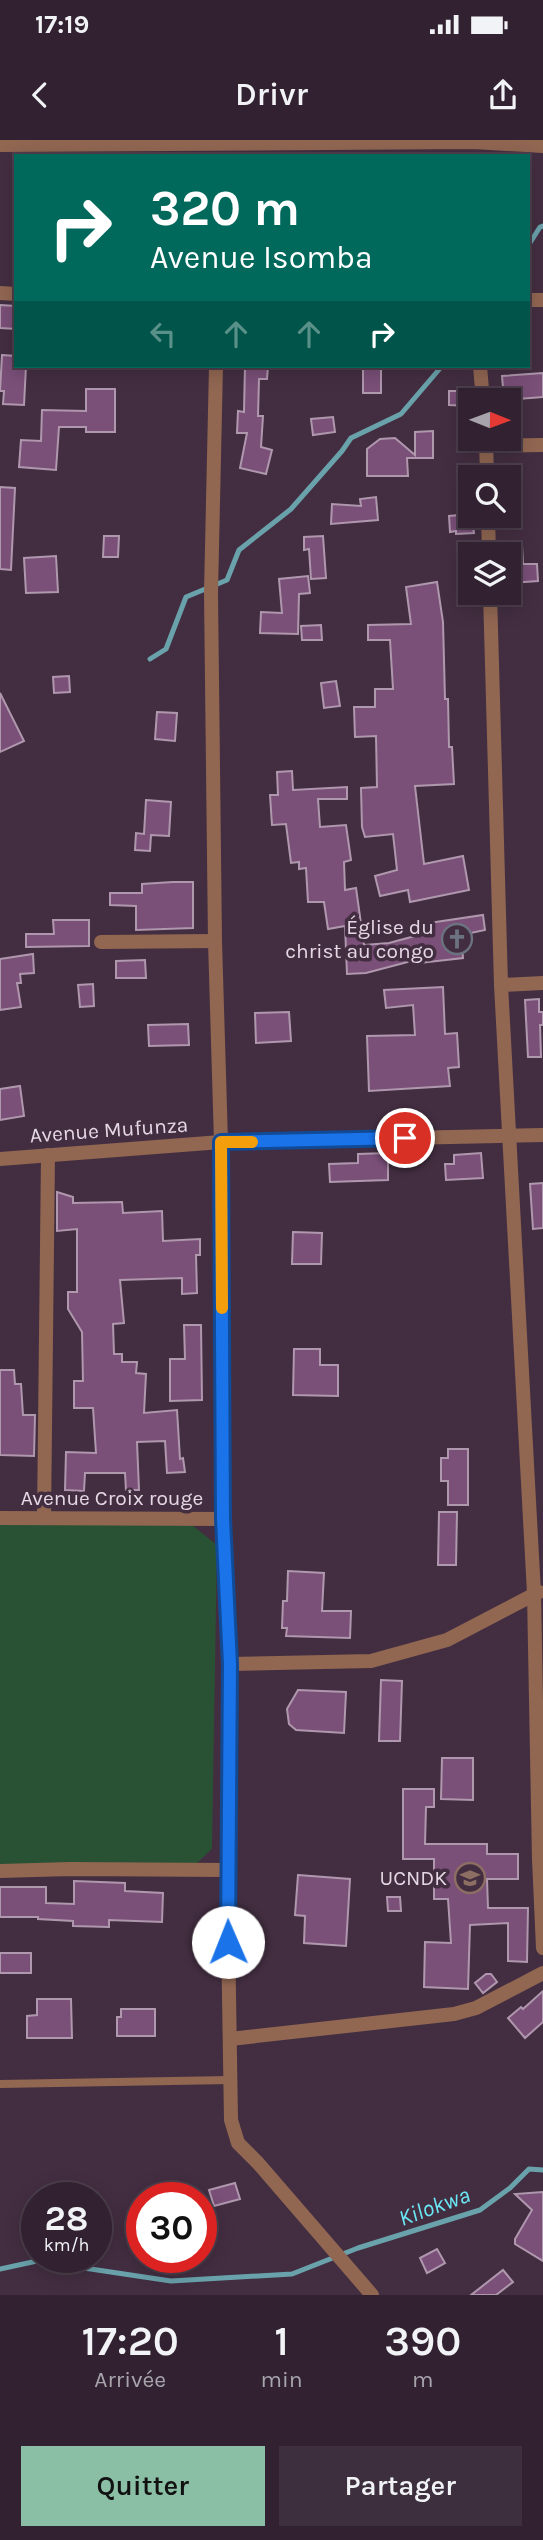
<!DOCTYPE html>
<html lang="fr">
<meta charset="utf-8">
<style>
:root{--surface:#322231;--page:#3d2f3d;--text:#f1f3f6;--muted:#a8a4ab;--line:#4d3f4d;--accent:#8abfa5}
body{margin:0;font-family:Karla,sans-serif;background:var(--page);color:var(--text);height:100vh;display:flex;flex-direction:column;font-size:26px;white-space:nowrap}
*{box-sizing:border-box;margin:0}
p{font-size:23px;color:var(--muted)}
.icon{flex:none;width:38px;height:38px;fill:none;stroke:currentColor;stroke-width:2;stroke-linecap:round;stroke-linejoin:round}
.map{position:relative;height:2155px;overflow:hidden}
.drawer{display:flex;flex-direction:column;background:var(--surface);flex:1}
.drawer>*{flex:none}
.top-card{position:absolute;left:14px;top:14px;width:516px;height:214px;border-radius:0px;box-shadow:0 4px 18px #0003,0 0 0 2px var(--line);background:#00695c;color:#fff;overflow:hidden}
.needle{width:46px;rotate:91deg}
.controls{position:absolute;left:458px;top:248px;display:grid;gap:14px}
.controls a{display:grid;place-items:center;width:63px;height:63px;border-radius:0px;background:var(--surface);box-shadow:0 4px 18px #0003,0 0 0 2px var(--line);font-size:35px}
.speed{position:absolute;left:21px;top:2042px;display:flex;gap:14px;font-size:35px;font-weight:700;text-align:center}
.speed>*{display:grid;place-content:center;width:91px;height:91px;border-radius:50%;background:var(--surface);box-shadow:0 4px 18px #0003,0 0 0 2px var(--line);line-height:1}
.speed small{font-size:18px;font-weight:400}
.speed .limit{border:10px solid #d22;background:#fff;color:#111}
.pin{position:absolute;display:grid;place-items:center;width:60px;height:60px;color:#fff;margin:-30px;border:4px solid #fff;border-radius:50%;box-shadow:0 2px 7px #0007}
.me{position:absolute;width:77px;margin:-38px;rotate:359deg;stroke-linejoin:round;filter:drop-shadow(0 0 5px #0008)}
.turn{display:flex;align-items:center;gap:24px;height:147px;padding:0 21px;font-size:32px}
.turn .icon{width:91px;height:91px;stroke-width:2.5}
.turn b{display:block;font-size:49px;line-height:60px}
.lanes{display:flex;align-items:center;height:66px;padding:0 21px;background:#0003;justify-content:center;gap:35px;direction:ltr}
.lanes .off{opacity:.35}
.eta{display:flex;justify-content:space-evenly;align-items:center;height:119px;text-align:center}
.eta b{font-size:42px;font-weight:600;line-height:49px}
.cta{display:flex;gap:14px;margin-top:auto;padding:14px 21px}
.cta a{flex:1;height:80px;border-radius:0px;background:var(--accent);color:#111;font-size:28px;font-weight:600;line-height:80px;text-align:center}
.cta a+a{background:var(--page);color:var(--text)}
.status{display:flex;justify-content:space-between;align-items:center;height:49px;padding:0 35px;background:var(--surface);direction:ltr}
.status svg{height:19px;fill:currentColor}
header{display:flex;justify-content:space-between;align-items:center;height:91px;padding:0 21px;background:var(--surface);font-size:32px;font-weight:600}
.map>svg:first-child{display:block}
.green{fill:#295133}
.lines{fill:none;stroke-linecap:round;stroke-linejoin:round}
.stream{stroke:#6aa2ac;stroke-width:5}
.building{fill:#7a4f78;stroke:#af97ad;stroke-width:2}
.lane{stroke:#916752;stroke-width:8}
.street{stroke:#916752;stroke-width:14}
.route-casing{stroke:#114b97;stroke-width:18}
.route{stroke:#1a73e8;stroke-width:12}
.slow{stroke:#f59e0b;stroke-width:12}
.labels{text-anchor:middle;stroke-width:7;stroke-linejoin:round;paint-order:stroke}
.poi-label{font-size:21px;fill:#e5d8e4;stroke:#432e41;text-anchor:end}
.street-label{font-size:21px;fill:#e5d8e4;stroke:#432e41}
.water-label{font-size:23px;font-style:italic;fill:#6ae7f3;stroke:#432e41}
</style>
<div class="status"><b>17:19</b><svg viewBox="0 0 49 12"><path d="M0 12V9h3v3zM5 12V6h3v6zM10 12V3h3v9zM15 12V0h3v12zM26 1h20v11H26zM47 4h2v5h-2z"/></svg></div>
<header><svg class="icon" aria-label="back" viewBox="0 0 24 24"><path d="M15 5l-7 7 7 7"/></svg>Drivr<svg class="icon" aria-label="share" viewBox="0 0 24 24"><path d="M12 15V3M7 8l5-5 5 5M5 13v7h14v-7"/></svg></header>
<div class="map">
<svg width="543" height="2155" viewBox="0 0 543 2155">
<rect width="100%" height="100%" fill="#432e41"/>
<path class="green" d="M 0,1384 L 192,1385 L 217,1405 L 212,1709 L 197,1723 L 0,1728 Z"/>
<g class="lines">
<g class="stream">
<path d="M 528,106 L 540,87 L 543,86"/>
<path d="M 150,519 L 166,509 L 186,457 L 227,440 L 239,410 L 291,369 L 342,311 L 351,298 L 401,274 L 442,226"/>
<path d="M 0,2129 L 37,2121 L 171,2141 L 292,2134 L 358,2108 L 480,2070 L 510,2048 L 529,2029 L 543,2030"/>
</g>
</g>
<g class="building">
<path d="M 0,165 L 16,166 L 16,189 L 0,188 Z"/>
<path d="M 2,215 L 16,216 L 16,226 L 26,226 L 24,265 L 3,264 L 4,251 L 0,251 Z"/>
<path d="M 245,226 L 268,226 L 267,239 L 259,239 L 258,276 L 263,276 L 261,307 L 272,310 L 266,334 L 240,328 L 247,293 L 237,293 L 238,271 L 244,272 Z"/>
<rect x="363" y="226" width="18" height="27"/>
<path d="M 543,233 L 543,257 L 504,260 L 502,236 Z"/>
<path d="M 86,249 L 115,249 L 115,292 L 86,292 L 86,287 L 59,287 L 56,330 L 19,327 L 21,300 L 41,301 L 42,270 L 86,271 Z"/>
<path d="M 449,251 L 468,251 L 468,266 L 449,265 Z"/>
<path d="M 333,277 L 335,292 L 313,295 L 311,279 Z"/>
<path d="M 433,291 L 433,318 L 407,318 L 408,336 L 367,336 L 367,309 L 380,299 L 395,298 L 415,315 L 415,292 Z"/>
<path d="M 0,347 L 15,348 L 11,430 L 0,429 Z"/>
<path d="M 376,357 L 378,380 L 331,384 L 332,364 L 361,366 L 360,359 Z"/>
<path d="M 471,374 L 474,393 L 456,394 L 456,391 L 450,392 L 449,376 Z"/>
<path d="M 104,396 L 119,396 L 118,417 L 103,417 Z"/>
<path d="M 323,396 L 326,438 L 311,439 L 309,409 L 304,410 L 304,397 Z"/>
<path d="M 522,405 L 523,424 L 537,424 L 538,441 L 511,443 L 510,406 Z"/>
<path d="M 56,416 L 58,452 L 26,453 L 24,418 Z"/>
<path d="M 308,436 L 310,453 L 299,454 L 298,494 L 260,493 L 261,472 L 282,473 L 279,439 Z"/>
<path d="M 437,442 L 443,482 L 445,559 L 448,559 L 449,607 L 452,607 L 454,644 L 415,646 L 424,724 L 463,716 L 469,750 L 410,762 L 408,750 L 380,756 L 375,736 L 397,730 L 393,694 L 365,697 L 362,687 L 361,648 L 377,647 L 376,596 L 355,597 L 354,567 L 375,567 L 375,549 L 393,549 L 390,500 L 368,500 L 368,485 L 411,484 L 406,447 Z"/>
<path d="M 321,485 L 322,500 L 302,500 L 301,486 Z"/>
<path d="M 69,536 L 70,552 L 54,553 L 53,537 Z"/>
<path d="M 336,541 L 340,566 L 324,568 L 321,543 Z"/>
<path d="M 0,553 L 24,601 L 0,612 Z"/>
<path d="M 157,572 L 177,573 L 175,601 L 155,599 Z"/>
<path d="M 292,631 L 293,650 L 347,647 L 347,659 L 318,659 L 320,687 L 346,685 L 351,720 L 344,722 L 345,750 L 356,748 L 364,805 L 389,803 L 415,796 L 412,787 L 429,783 L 483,775 L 485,790 L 461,795 L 463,818 L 420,823 L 419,819 L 366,833 L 347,834 L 345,786 L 328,789 L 324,762 L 308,762 L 306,728 L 299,729 L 299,722 L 291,723 L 286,684 L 272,685 L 270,655 L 278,655 L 277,632 Z"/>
<path d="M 146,660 L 171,662 L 169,696 L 151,695 L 150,711 L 135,710 L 136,693 L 144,694 Z"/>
<path d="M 173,742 L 193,742 L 193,788 L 136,790 L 136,766 L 110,765 L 110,753 L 142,753 L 142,744 Z"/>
<path d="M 53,780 L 89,780 L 89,806 L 26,807 L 26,794 L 54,794 Z"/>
<path d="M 33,814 L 34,833 L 20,834 L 21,843 L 17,843 L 21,867 L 0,870 L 0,819 Z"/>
<path d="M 145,820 L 146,838 L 116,838 L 116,821 Z"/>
<path d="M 93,844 L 94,866 L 80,867 L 78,845 Z"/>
<path d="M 443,847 L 445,894 L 457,893 L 459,927 L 448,928 L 450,946 L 369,951 L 367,896 L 415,895 L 413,865 L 386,868 L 384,850 Z"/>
<path d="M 539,859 L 539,872 L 543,872 L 543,885 L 540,885 L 541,917 L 528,917 L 525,860 Z"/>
<path d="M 289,872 L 291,901 L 256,903 L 255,873 Z"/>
<path d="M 188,884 L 189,905 L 149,906 L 148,885 Z"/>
<path d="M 20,946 L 24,976 L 0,980 L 0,949 Z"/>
<path d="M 388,1013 L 388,1040 L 330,1042 L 329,1024 L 358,1023 L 358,1014 Z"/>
<path d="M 481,1013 L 483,1038 L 446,1040 L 445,1024 L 454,1024 L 454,1015 Z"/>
<path d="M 543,1043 L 543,1088 L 533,1089 L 530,1044 Z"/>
<path d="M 57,1052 L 73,1057 L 73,1063 L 122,1062 L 123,1073 L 162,1071 L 163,1101 L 200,1099 L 200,1115 L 196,1115 L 197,1153 L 182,1154 L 182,1138 L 120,1140 L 124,1183 L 113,1184 L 114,1214 L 122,1214 L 122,1222 L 137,1222 L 136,1233 L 146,1234 L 144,1273 L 177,1270 L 180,1319 L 183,1318 L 185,1332 L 167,1333 L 165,1301 L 137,1302 L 139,1350 L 126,1350 L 125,1333 L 85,1333 L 84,1351 L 65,1350 L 66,1312 L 96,1313 L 93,1268 L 74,1268 L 74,1241 L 83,1241 L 82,1192 L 68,1169 L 68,1152 L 77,1152 L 77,1089 L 57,1091 Z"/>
<path d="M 293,1092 L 322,1093 L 321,1124 L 292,1124 Z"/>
<path d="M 184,1185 L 201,1185 L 202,1260 L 170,1261 L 170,1219 L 185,1219 Z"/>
<path d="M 294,1209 L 320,1209 L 320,1225 L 338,1225 L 338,1256 L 293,1255 Z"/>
<path d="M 0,1230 L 14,1230 L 15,1244 L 21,1244 L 23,1275 L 35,1275 L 34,1316 L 0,1315 Z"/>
<path d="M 448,1309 L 468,1309 L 468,1365 L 448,1365 L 448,1341 L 441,1341 L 441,1318 L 448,1318 Z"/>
<path d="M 439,1372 L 457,1372 L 456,1425 L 438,1425 Z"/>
<path d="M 288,1431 L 324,1433 L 322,1471 L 351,1471 L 350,1498 L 286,1496 L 287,1488 L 282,1488 L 283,1461 L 287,1461 Z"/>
<path d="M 381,1540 L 402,1541 L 400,1601 L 379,1601 Z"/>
<path d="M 298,1550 L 346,1552 L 344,1593 L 296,1590 L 289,1584 L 287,1569 Z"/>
<path d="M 442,1618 L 473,1618 L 473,1660 L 441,1659 Z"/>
<path d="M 403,1649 L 434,1649 L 434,1667 L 426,1667 L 425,1704 L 487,1704 L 487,1714 L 518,1714 L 518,1739 L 487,1739 L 488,1768 L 528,1768 L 527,1822 L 508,1821 L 508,1783 L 470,1785 L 468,1849 L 424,1847 L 425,1802 L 451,1803 L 448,1759 L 434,1759 L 434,1719 L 403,1719 Z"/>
<path d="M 298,1735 L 350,1739 L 346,1806 L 304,1803 L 305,1776 L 295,1775 Z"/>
<path d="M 74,1741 L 125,1743 L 125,1751 L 163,1753 L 162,1782 L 109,1780 L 109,1787 L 73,1786 L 73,1781 L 38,1779 L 38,1777 L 0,1777 L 0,1747 L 46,1747 L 46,1763 L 74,1764 Z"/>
<path d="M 387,1757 L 400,1757 L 401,1771 L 388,1771 Z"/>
<rect x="0" y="1813" width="31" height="20"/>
<path d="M 486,1834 L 491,1834 L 497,1842 L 483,1853 L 475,1843 Z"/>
<path d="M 543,1851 L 543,1882 L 525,1898 L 508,1878 L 521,1867 L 523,1869 Z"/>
<path d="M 37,1859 L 71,1859 L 72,1898 L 27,1898 L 27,1876 L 37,1875 Z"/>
<path d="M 121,1869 L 155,1869 L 155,1896 L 117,1896 L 117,1877 L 121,1877 Z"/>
<path d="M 235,2043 L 240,2059 L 214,2066 L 209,2050 Z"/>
<path d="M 543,2052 L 543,2121 L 515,2104 L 515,2099 L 532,2070 L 515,2054 Z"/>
<path d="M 437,2109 L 445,2123 L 427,2133 L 420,2118 Z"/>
<path d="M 503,2130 L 513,2142 L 496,2155 L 471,2155 Z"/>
</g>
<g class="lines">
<path class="lane" d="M 0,1944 L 230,1940"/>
<g class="street">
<path d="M 0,5 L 473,2 L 543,6"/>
<path d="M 0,153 L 16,154"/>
<path d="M 528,160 L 543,160"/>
<path d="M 216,226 L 211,453 L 215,801 L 221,1002 L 223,1379 L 230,1524 L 227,1730 L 231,1980 L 238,2003 L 258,2023 L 372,2155"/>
<path d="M 480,226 L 483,261"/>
<path d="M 486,299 L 487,338"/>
<path d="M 486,306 L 543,305"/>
<path d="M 488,376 L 489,415"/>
<path d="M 490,453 L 501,845 L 534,1453 L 539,1719 L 543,1808"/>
<path d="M 101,802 L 215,801"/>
<path d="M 501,845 L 543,843"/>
<path d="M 0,1019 L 221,1002 L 543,995"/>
<path d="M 0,1378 L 223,1379"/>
<path d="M 44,1378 L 48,1015"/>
<path d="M 230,1524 L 371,1521 L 447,1500 L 539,1452"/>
<path d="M 0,1731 L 70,1729 L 227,1730"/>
<path d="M 230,1899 L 454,1874 L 476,1868 L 543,1833"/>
</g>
</g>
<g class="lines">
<g class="route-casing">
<path id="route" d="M 228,1802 L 230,1524 L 223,1379 L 221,1002 L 405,998"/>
</g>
<use href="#route" class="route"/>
<path class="slow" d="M 222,1168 L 221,1002 L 252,1002"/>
</g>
<defs>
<g id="church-ring" transform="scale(1.575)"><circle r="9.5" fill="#432e41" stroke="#6b7280" stroke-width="1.5"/><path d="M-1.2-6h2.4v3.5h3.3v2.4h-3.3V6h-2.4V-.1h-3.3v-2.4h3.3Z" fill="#6b7280"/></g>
<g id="university-ring" transform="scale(1.575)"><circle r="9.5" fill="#432e41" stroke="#8d6e63" stroke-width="1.5"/><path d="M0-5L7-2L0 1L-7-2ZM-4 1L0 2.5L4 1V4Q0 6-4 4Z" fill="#8d6e63"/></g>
</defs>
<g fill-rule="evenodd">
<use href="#church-ring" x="457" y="799"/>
<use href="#university-ring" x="470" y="1738"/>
</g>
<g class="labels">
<g class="poi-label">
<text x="434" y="794">Église du<tspan x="434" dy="24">christ au congo</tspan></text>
<text x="447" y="1745">UCNDK</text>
</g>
<g class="street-label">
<text transform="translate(109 990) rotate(-4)" y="7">Avenue Mufunza</text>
<text x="112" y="1365">Avenue Croix rouge</text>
</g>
<g class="water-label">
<text transform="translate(434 2066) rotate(-20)" y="8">Kilokwa</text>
</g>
</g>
</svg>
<div class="controls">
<a><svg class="needle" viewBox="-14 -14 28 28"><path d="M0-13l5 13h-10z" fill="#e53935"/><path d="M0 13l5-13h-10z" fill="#a8a4ab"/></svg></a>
<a><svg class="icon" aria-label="search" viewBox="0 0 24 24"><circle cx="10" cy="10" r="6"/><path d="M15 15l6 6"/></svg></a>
<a><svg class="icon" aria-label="layers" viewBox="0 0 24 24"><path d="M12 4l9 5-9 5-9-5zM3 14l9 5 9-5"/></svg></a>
</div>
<div class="speed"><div>28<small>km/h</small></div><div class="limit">30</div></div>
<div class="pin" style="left:405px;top:998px;background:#d93025"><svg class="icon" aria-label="arrive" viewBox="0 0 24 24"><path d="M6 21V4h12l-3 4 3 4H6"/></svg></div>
<svg class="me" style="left:228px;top:1802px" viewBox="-20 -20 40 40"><circle r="19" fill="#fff"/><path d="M0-13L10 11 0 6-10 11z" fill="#1a73e8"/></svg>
<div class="top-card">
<div class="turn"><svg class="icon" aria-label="right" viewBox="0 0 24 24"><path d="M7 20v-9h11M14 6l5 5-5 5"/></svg><div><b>320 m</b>Avenue Isomba</div></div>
<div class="lanes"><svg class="icon off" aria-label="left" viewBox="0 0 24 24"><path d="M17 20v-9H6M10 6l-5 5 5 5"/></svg><svg class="icon off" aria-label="ahead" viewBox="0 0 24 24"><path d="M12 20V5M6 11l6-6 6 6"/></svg><svg class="icon off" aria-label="ahead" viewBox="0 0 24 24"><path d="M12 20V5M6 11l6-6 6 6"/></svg><svg class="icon" aria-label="right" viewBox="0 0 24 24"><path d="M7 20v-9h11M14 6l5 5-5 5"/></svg></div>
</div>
</div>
<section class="drawer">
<div class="eta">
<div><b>17:20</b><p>Arrivée</p></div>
<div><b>1</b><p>min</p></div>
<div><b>390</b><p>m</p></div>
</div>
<div class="cta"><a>Quitter</a><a>Partager</a></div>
</section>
